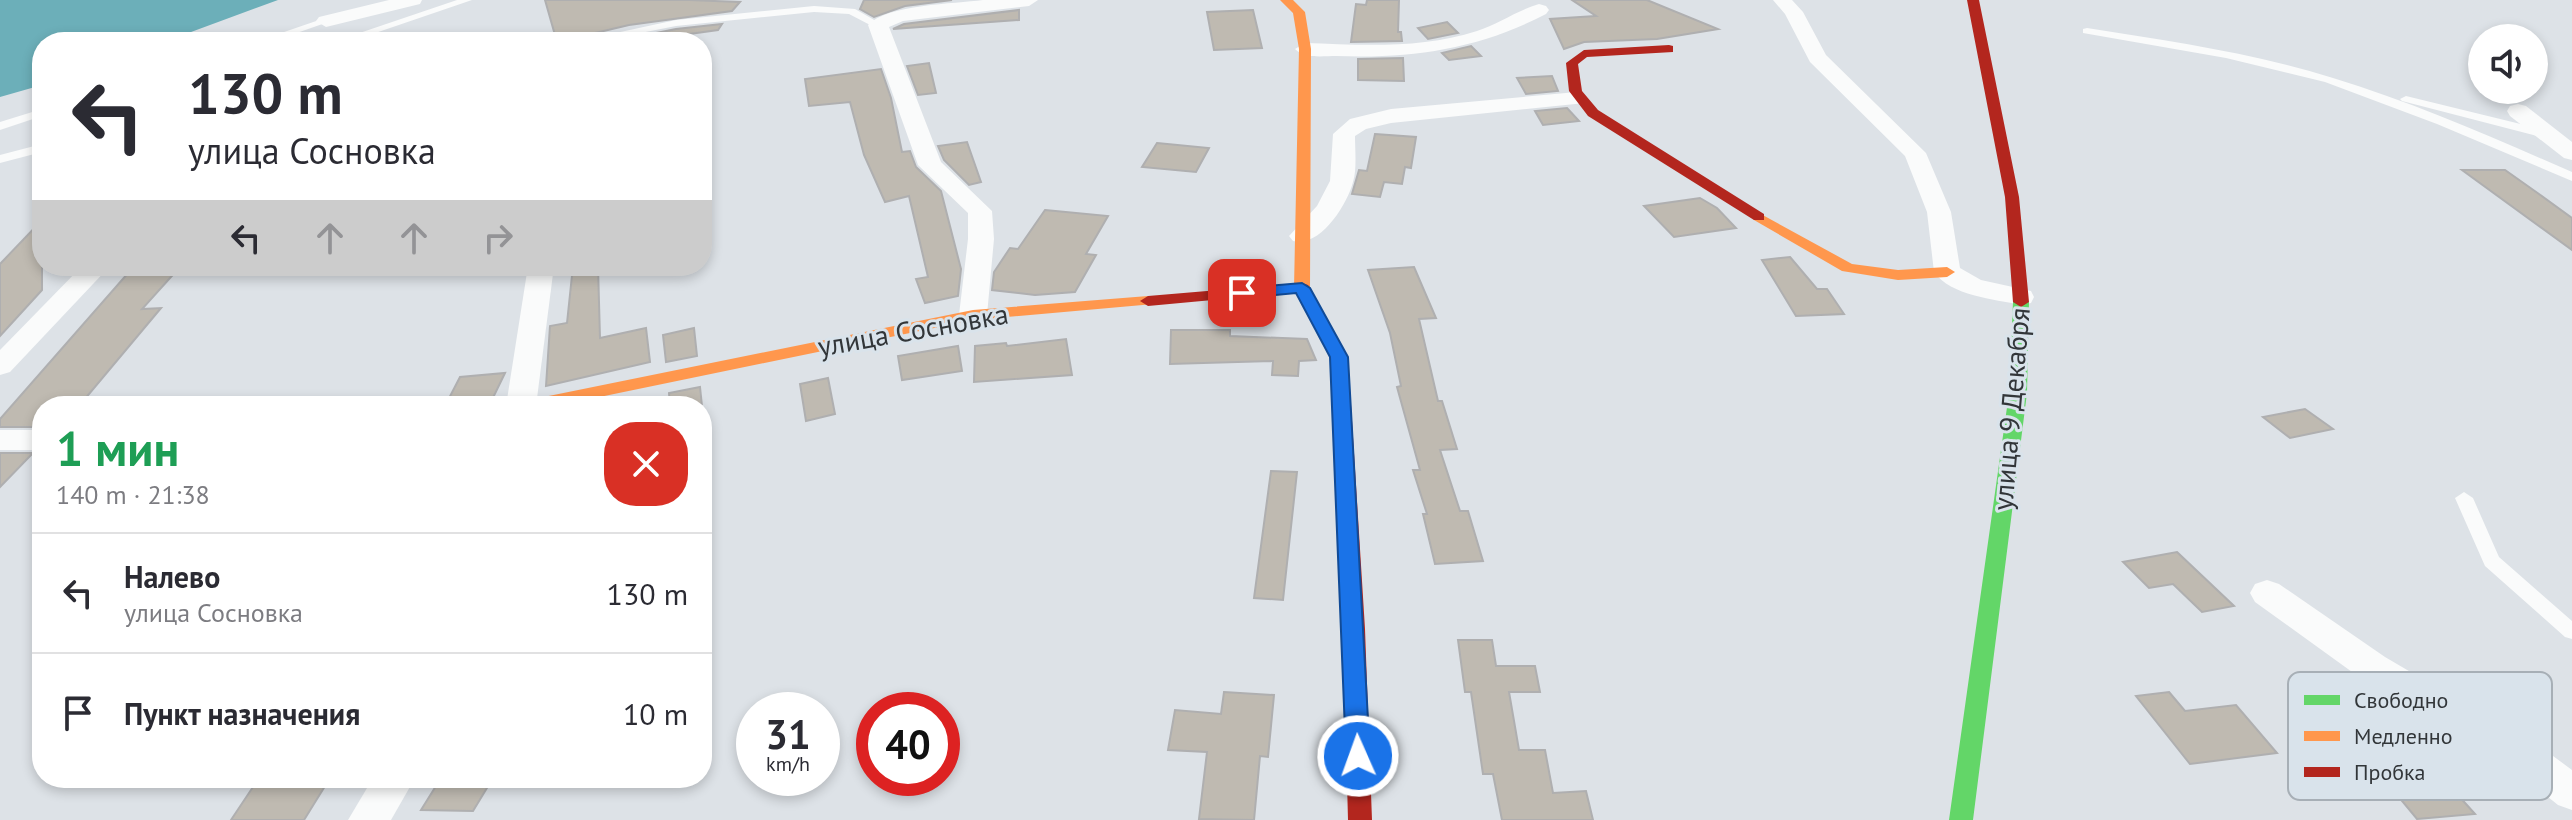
<!DOCTYPE html>
<html lang="ru">
<meta charset="utf-8">
<style>
:root{--surface:#fff;--page:#f2f2f3;--text:#2b2b33;--muted:#7c7c81;--line:#e1e1e2}
body{margin:0;font-family:"PT Sans",sans-serif;background:var(--page);color:var(--text);height:100vh;display:flex;flex-direction:column;font-size:30px;white-space:nowrap}
*{box-sizing:border-box;margin:0}
p{font-size:26px;color:var(--muted)}
.icon{flex:none;width:44px;height:44px;fill:none;stroke:currentColor;stroke-width:2;stroke-linecap:round;stroke-linejoin:round}
.map{position:relative;flex:1;overflow:hidden}
.details{position:absolute;left:32px;top:396px;width:680px;height:392px;display:flex;flex-direction:column;background:var(--surface);border-radius:32px;box-shadow:0 4px 12px #0003}
.details>*{flex:none}
.top-card{position:absolute;left:32px;top:32px;width:680px;height:244px;border-radius:32px;box-shadow:0 4px 12px #0003;background:#fff;color:var(--text);overflow:hidden}
.fabs{position:absolute;left:2468px;top:24px;display:grid;gap:16px}
.fabs a{display:grid;place-items:center;width:80px;height:80px;border-radius:50%;background:var(--surface);box-shadow:0 4px 12px #0003;font-size:40px}
.speed{position:absolute;left:736px;top:692px;display:flex;gap:16px;font-size:40px;font-weight:700;text-align:center}
.speed>*{display:grid;place-content:center;width:104px;height:104px;border-radius:50%;background:var(--surface);box-shadow:0 4px 12px #0003;line-height:1}
.speed small{font-size:20px;font-weight:400}
.speed .limit{border:12px solid #d22;background:#fff;color:#111}
.pin{position:absolute;display:grid;place-items:center;width:68px;height:68px;color:#fff;margin:-34px;border-radius:16px;box-shadow:0 4px 12px #0006}
.me{position:absolute;width:88px;margin:-44px;rotate:358deg;stroke-linejoin:round;filter:drop-shadow(0 0 6px #0008)}
.turn{display:flex;align-items:center;gap:28px;height:168px;padding:0 24px;font-size:36px}
.turn .icon{width:104px;height:104px;stroke-width:2.5}
.turn b{display:block;font-size:56px;line-height:68px}
.lanes{display:flex;align-items:center;height:76px;padding:0 24px;background:#0003;justify-content:center;gap:40px;direction:ltr}
.lanes .off{opacity:.35}
.round{display:grid;place-items:center;flex:none;width:84px;height:84px;border-radius:32px;background:var(--page)}
.head{display:flex;align-items:center;justify-content:space-between;height:136px;padding:0 24px}
h1{font-size:48px;font-weight:800;line-height:60px;color:#1e9e55}
ul{padding:0;list-style:none}
li{display:flex;align-items:center;gap:24px;height:120px;padding:0 24px;border-top:2px solid var(--line)}
li div{flex:1}
li b{display:block;font-size:30px}
li em{font-style:normal}
.map>svg:first-child{display:block}
.water{fill:#6cafb9}
.building{fill:#bfbab1;stroke:#afafb0;stroke-width:2}
.lines{fill:none;stroke-linecap:round;stroke-linejoin:round}
.lane{fill:#fafbfb;fill-rule:evenodd}
.street{fill:#fafbfb;fill-rule:evenodd}
.fast{fill:#63d668;fill-rule:evenodd}
.slow{fill:#ff974d;fill-rule:evenodd}
.jam{fill:#b3261e;fill-rule:evenodd}
.route{fill:#1a73e8;stroke:#114b97;stroke-width:2}
.labels{text-anchor:middle;stroke-width:6;stroke-linejoin:round;paint-order:stroke}
.street-label{font-size:28px;fill:#323639;stroke:#d9e3eb}
.key{fill:#d9e3eb;stroke:#a7afb6;stroke-width:2}
.key-label{font-size:22px;fill:#323639}
</style>
<div class="map">
<svg width="2572" height="820" viewBox="0 0 2572 820">
<rect width="100%" height="100%" fill="#dde2e7"/>
<path class="water" d="M 0,0 L 278,0 L 164,42 L 42,42 L 42,85 L 0,97 Z"/>
<g class="building">
<path d="M 545,0 L 689,0 L 740,2 L 732,11 L 629,25 L 557,42 Z"/>
<path d="M 864,0 L 952,0 L 905,6 L 874,17 L 860,9 Z"/>
<path d="M 1367,0 L 1399,0 L 1398,32 L 1401,32 L 1402,41 L 1351,42 L 1356,4 L 1366,5 Z"/>
<path d="M 1572,0 L 1647,0 L 1718,29 L 1657,39 L 1584,42 L 1564,49 L 1550,19 L 1596,16 Z"/>
<path d="M 1019,10 L 1019,20 L 893,29 L 904,24 Z"/>
<path d="M 1253,10 L 1262,48 L 1214,50 L 1207,12 Z"/>
<path d="M 1447,22 L 1458,33 L 1428,39 L 1418,28 Z"/>
<path d="M 722,24 L 718,30 L 632,42 L 631,38 L 676,29 Z"/>
<path d="M 1471,46 L 1481,56 L 1449,60 L 1442,53 Z"/>
<path d="M 1403,58 L 1404,81 L 1358,80 L 1358,59 Z"/>
<path d="M 929,63 L 936,93 L 918,95 L 907,66 Z"/>
<path d="M 881,69 L 891,98 L 902,152 L 910,151 L 916,167 L 941,191 L 961,269 L 958,296 L 925,303 L 916,279 L 928,277 L 909,196 L 885,202 L 864,155 L 850,102 L 809,106 L 805,79 Z"/>
<path d="M 1552,76 L 1558,91 L 1526,94 L 1517,78 Z"/>
<path d="M 1567,108 L 1579,121 L 1543,125 L 1535,111 Z"/>
<path d="M 1375,134 L 1416,137 L 1411,168 L 1405,167 L 1402,184 L 1384,182 L 1380,197 L 1352,194 L 1359,170 L 1367,171 Z"/>
<path d="M 967,142 L 981,182 L 969,185 L 944,160 L 938,146 Z"/>
<path d="M 1157,143 L 1209,148 L 1196,172 L 1142,167 Z"/>
<path d="M 2462,170 L 2505,170 L 2539,194 L 2572,218 L 2572,250 Z"/>
<path d="M 1700,198 L 1717,208 L 1736,228 L 1674,237 L 1644,206 Z"/>
<path d="M 1045,210 L 1108,216 L 1086,254 L 1096,255 L 1075,292 L 1035,295 L 992,290 L 994,272 L 1010,248 L 1018,249 Z"/>
<path d="M 42,220 L 42,290 L 0,336 L 0,264 Z"/>
<path d="M 1790,257 L 1817,289 L 1827,289 L 1844,314 L 1796,316 L 1762,260 Z"/>
<path d="M 573,266 L 598,266 L 600,338 L 646,328 L 650,362 L 546,386 L 550,326 L 567,323 Z"/>
<path d="M 1414,267 L 1436,318 L 1419,319 L 1438,401 L 1442,401 L 1457,449 L 1440,450 L 1460,511 L 1468,511 L 1483,561 L 1435,564 L 1423,514 L 1427,514 L 1413,470 L 1420,470 L 1397,387 L 1401,386 L 1390,333 L 1368,270 Z"/>
<path d="M 179,268 L 142,309 L 161,308 L 79,406 L 42,406 L 42,427 L 0,427 L 0,419 L 129,272 Z"/>
<path d="M 694,328 L 697,356 L 666,362 L 663,335 Z"/>
<path d="M 1171,330 L 1230,330 L 1230,336 L 1307,339 L 1316,360 L 1299,361 L 1298,376 L 1272,375 L 1273,361 L 1170,364 Z"/>
<path d="M 1066,339 L 1072,375 L 974,382 L 975,346 L 1006,343 L 1007,346 Z"/>
<path d="M 958,346 L 962,371 L 902,380 L 898,356 Z"/>
<path d="M 505,373 L 489,406 L 445,406 L 460,377 Z"/>
<path d="M 828,378 L 835,414 L 806,421 L 800,384 Z"/>
<path d="M 700,387 L 702,406 L 670,406 L 669,393 Z"/>
<path d="M 2305,409 L 2333,429 L 2290,438 L 2263,417 Z"/>
<path d="M 0,453 L 33,453 L 0,487 Z"/>
<path d="M 1271,471 L 1297,472 L 1283,600 L 1254,598 Z"/>
<path d="M 2177,552 L 2234,606 L 2202,612 L 2173,584 L 2149,588 L 2123,562 Z"/>
<path d="M 1458,640 L 1492,640 L 1496,666 L 1535,666 L 1540,692 L 1509,692 L 1519,750 L 1545,750 L 1553,793 L 1586,791 L 1593,820 L 1502,820 L 1493,774 L 1483,774 L 1471,692 L 1465,692 Z"/>
<path d="M 1224,692 L 1274,695 L 1268,757 L 1260,756 L 1254,820 L 1199,819 L 1207,752 L 1168,750 L 1175,710 L 1221,714 Z"/>
<path d="M 2169,692 L 2185,711 L 2236,705 L 2277,753 L 2190,764 L 2136,696 Z"/>
<path d="M 2429,763 L 2475,814 L 2417,819 L 2374,767 Z"/>
<path d="M 259,778 L 330,778 L 304,820 L 231,820 Z"/>
<path d="M 441,778 L 493,778 L 473,811 L 421,810 Z"/>
</g>
<g class="lines">
<g class="lane">
<path d="M 457,0 L 472,0 L 349,42 L 333,42 Z"/>
<path d="M 814,6 L 855,9 L 883,25 L 874,27 L 849,14 L 814,12 L 676,26 L 595,42 L 574,42 L 676,20 Z"/>
<path d="M 322,19 L 331,21 L 271,42 L 255,42 Z"/>
<path d="M 2087,28 C 2170,41 2253,53 2333,78 C 2415,103 2494,138 2572,172 L 2572,181 L 2437,124 L 2325,82 L 2226,58 L 2083,33 L 2083,29 Z"/>
<path d="M 2406,96 L 2549,131 L 2551,134 L 2545,138 L 2402,101 L 2400,99 Z"/>
<path d="M 42,109 L 42,116 L 0,130 L 0,122 Z"/>
<path d="M 42,144 L 42,152 L 0,163 L 0,155 Z"/>
<path d="M 2464,492 L 2473,498 L 2499,557 L 2572,621 L 2572,639 L 2565,637 L 2485,566 L 2455,498 Z"/>
</g>
<g class="street">
<path d="M 389,0 L 422,0 L 420,4 L 326,27 L 316,21 L 319,17 Z"/>
<path d="M 983,0 L 1038,0 L 1029,6 L 903,21 L 889,27 L 941,162 L 992,211 L 994,239 L 987,315 L 983,321 L 973,323 L 963,321 L 959,315 L 968,239 L 968,213 L 918,165 L 868,25 C 888,4 954,4 983,0 Z"/>
<path d="M 1773,0 L 1792,0 L 1803,12 L 1826,55 L 1926,153 L 1951,212 L 1960,268 L 1981,280 L 2031,291 L 2034,297 L 2031,303 L 2021,305 C 1994,299 1951,296 1934,272 L 1927,212 L 1905,156 L 1810,62 L 1785,14 Z"/>
<path d="M 1539,4 L 1546,6 L 1549,10 L 1546,14 C 1479,49 1411,59 1336,56 C 1323,56 1304,59 1295,49 L 1305,43 C 1362,45 1422,49 1477,31 C 1498,24 1518,10 1539,4 Z"/>
<path d="M 1577,92 L 1588,98 L 1585,103 L 1391,123 L 1366,129 L 1355,136 C 1355,151 1357,169 1353,182 C 1347,205 1320,248 1293,241 L 1289,236 L 1317,206 L 1330,181 L 1333,134 L 1350,119 L 1391,109 Z"/>
<path d="M 2518,104 L 2526,106 L 2572,142 L 2572,160 L 2564,158 L 2510,116 L 2507,111 L 2510,106 Z"/>
<path d="M 82,266 L 110,266 L 10,372 L 0,375 L 0,350 Z"/>
<path d="M 528,266 L 554,266 L 536,406 L 506,406 Z"/>
<rect x="0" y="430" width="42" height="20"/>
<path d="M 2267,580 L 2279,584 L 2385,657 L 2549,753 L 2572,770 L 2572,810 L 2558,805 L 2521,775 L 2359,677 L 2255,602 L 2250,593 L 2255,584 Z"/>
<path d="M 373,778 L 415,778 L 391,820 L 348,820 Z"/>
</g>
<path class="fast" d="M 2021,297 L 2029,302 L 2027,393 L 1973,820 L 1949,820 L 2009,393 L 2013,302 Z"/>
<g class="slow">
<path d="M 1280,0 L 1293,0 L 1305,12 L 1311,49 L 1310,288 L 1321,309 L 1313,314 L 1307,312 L 1294,288 L 1299,49 L 1293,13 Z"/>
<path d="M 1759,213 L 1852,264 L 1898,270 L 1947,267 L 1955,272 L 1947,277 L 1898,280 L 1842,271 L 1754,220 L 1752,217 Z"/>
<path d="M 1148,296 L 1154,298 L 1156,301 L 1154,304 L 973,320 L 556,406 L 520,406 L 529,400 L 973,310 Z"/>
</g>
<g class="jam">
<path d="M 1967,0 L 1979,0 L 2019,197 L 2029,302 L 2021,307 L 2013,302 L 2005,197 Z"/>
<path d="M 1669,45 L 1673,46 L 1673,52 L 1587,57 L 1578,64 L 1582,91 L 1598,110 L 1764,214 L 1764,220 L 1754,220 L 1588,116 L 1569,91 L 1566,63 L 1584,50 Z"/>
<path d="M 1302,283 L 1308,285 L 1310,288 L 1308,291 L 1148,306 L 1140,301 L 1148,296 Z"/>
<path d="M 1313,304 L 1321,309 L 1348,357 L 1365,629 L 1372,820 L 1348,820 L 1343,629 L 1330,357 L 1305,309 Z"/>
</g>
</g>
<path class="route" d="M 1302,283 L 1310,288 L 1348,357 L 1370,756 L 1367,763 L 1358,766 L 1350,763 L 1346,756 L 1330,357 L 1296,293 L 1242,298 L 1234,293 L 1242,288 Z"/>
<g class="labels">
<g class="street-label">
<text transform="translate(913 330) rotate(-10)" y="10">улица Сосновка</text>
<text transform="translate(2011 409) rotate(-85)" y="10">улица 9 Декабря</text>
</g>
</g>
<rect x="2288" y="672" width="264" height="128" rx="12" class="key"/>
<rect x="2304" y="695" width="36" height="10" fill="#63d668"/>
<rect x="2304" y="731" width="36" height="10" fill="#ff974d"/>
<rect x="2304" y="767" width="36" height="10" fill="#b3261e"/>
<g class="key-label">
<text x="2354" y="708">Свободно</text>
<text x="2354" y="744">Медленно</text>
<text x="2354" y="780">Пробка</text>
</g>
</svg>
<div class="fabs">
<a><svg class="icon" aria-label="sound" viewBox="0 0 24 24"><path d="M4 9h4l5-4v14l-5-4H4zM17 9q2 3 0 6"/></svg></a>
</div>
<div class="speed"><div>31<small>km/h</small></div><div class="limit">40</div></div>
<div class="pin" style="left:1242px;top:293px;background:#d93025"><svg class="icon" aria-label="arrive" viewBox="0 0 24 24"><path d="M6 21V4h12l-3 4 3 4H6"/></svg></div>
<svg class="me" style="left:1358px;top:756px" viewBox="-20 -20 40 40"><circle r="17" fill="#1a73e8" stroke="#fff" stroke-width="3"/><path d="M0-11L8 9 0 5-8 9z" fill="#fff"/></svg>
<div class="top-card">
<div class="turn"><svg class="icon" aria-label="left" viewBox="0 0 24 24"><path d="M17 20v-9H6M10 6l-5 5 5 5"/></svg><div><b>130 m</b>улица Сосновка</div></div>
<div class="lanes"><svg class="icon" aria-label="left" viewBox="0 0 24 24"><path d="M17 20v-9H6M10 6l-5 5 5 5"/></svg><svg class="icon off" aria-label="ahead" viewBox="0 0 24 24"><path d="M12 20V5M6 11l6-6 6 6"/></svg><svg class="icon off" aria-label="ahead" viewBox="0 0 24 24"><path d="M12 20V5M6 11l6-6 6 6"/></svg><svg class="icon off" aria-label="right" viewBox="0 0 24 24"><path d="M7 20v-9h11M14 6l5 5-5 5"/></svg></div>
</div>
<section class="details">
<div class="head"><div><h1>1 мин</h1><p>140 m · 21:38</p></div><a class="round" style="background:#d93025;color:#fff"><svg class="icon" aria-label="close" viewBox="0 0 24 24"><path d="M6 6l12 12M18 6L6 18"/></svg></a></div>
<ul>
<li><svg class="icon" aria-label="left" viewBox="0 0 24 24"><path d="M17 20v-9H6M10 6l-5 5 5 5"/></svg><div><b>Налево</b><p>улица Сосновка</p></div><em>130 m</em></li>
<li><svg class="icon" aria-label="arrive" viewBox="0 0 24 24"><path d="M6 21V4h12l-3 4 3 4H6"/></svg><div><b>Пункт назначения</b></div><em>10 m</em></li>
</ul>
</section>
</div>
